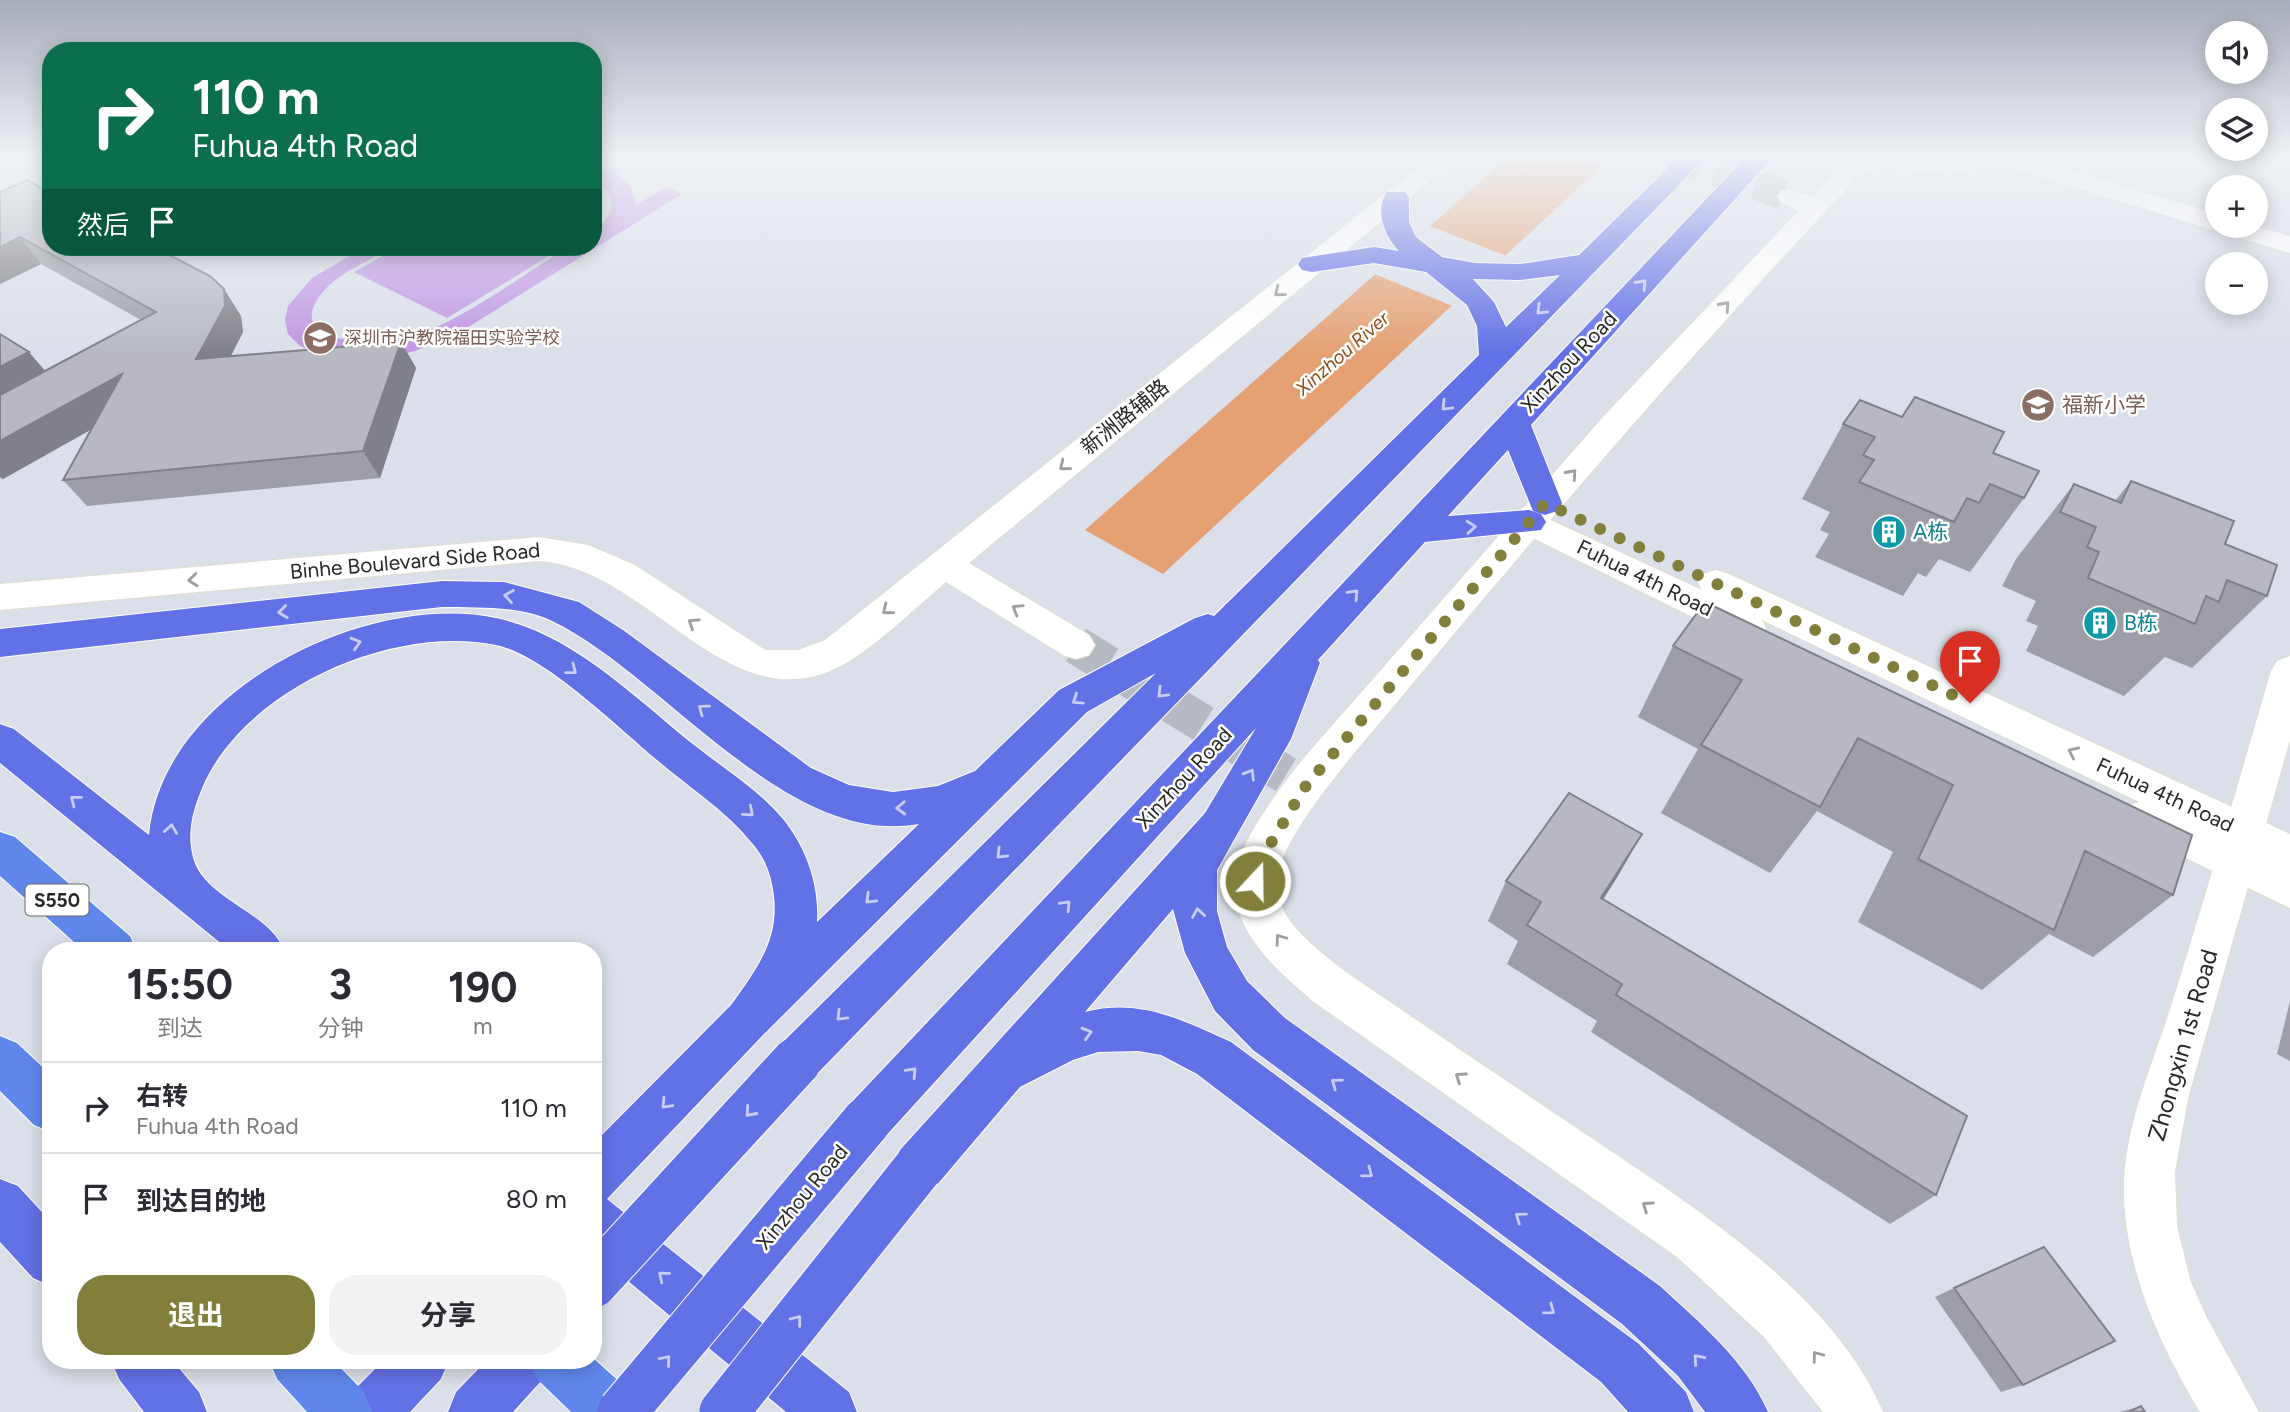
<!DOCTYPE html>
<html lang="zh">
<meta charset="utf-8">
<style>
:root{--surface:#fff;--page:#f2f2f3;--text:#2b2b33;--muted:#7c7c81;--line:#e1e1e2;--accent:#827e3b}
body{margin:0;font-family:Figtree,"Noto Sans SC",sans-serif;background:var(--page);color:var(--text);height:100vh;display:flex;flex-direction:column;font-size:26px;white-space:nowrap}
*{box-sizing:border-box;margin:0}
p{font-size:23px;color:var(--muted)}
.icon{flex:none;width:38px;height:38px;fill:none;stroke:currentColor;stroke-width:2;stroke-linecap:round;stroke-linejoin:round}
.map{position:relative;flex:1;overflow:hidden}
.sheet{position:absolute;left:42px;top:942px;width:560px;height:427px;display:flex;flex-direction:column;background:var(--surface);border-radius:28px;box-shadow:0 4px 18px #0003}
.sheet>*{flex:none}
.banner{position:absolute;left:42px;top:42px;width:560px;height:214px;border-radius:28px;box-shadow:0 4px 18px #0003;background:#0b6e4f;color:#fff;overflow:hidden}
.controls{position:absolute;left:2205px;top:21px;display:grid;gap:14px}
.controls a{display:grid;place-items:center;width:63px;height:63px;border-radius:50%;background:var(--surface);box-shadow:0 4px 18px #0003;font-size:35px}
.pin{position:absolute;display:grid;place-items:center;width:60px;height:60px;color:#fff;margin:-72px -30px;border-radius:50% 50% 50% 0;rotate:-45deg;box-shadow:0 0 7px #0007}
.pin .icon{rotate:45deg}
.me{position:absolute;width:77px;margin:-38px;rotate:21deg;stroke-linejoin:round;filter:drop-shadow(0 0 5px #0008)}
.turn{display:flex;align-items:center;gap:24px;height:147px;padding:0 35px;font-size:32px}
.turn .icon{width:91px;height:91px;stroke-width:2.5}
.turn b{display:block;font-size:49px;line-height:60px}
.then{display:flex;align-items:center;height:66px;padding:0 35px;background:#0003;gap:14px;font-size:26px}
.eta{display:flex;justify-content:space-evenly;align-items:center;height:119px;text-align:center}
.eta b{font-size:42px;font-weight:700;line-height:49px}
.primary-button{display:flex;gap:14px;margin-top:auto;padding:14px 35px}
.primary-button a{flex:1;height:80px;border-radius:28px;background:var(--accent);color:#fff;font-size:28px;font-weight:700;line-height:80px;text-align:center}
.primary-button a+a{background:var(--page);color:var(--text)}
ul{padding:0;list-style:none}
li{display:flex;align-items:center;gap:21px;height:91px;padding:0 35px;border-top:2px solid var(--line)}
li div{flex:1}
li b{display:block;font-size:26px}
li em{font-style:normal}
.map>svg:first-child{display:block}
.pitch{fill:#c197e3}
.water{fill:#e5a174}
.pier{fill:#dadfe9}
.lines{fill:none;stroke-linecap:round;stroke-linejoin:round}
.minor-tunnel{stroke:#b6bac2;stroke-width:38;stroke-dasharray:38 18;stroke-linecap:butt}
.tertiary-tunnel{stroke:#b6bac2;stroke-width:29;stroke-dasharray:29 14;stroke-linecap:butt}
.minor-casing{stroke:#e0dfd0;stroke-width:2}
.tertiary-casing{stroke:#e0dfd0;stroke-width:2}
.primary-casing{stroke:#fff;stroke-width:2}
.trunk-casing{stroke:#fff;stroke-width:2}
.minor{fill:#fff;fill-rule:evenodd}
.tertiary{fill:#fff;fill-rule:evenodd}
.primary{fill:#6371e6;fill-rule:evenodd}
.trunk{fill:#6088ec;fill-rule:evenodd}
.primary-bridge-casing{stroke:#fff;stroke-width:51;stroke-linecap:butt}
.primary-bridge{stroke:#6371e6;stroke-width:49}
.wall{fill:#9d9ea7}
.shaded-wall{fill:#808188}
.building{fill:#b7b8c2;stroke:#808188;stroke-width:2}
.oneway{stroke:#c8cdf6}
.oneway2{stroke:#9e9e9e}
.route{stroke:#827e3b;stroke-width:12;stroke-dasharray:0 21.6}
.labels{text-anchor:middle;stroke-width:5;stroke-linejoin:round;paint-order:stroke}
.far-education-label{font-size:18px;fill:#785e54;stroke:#fff;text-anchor:start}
.far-water-label{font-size:19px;font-style:italic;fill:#8d4f16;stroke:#fff}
.shield{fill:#fff;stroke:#686868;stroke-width:2}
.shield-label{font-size:19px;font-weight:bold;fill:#282828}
.street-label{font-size:21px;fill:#282828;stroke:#fff}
.education-label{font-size:21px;fill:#785e54;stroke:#fff;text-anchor:start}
.culture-label{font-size:21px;fill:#0d838f;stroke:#fff;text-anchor:start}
.near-street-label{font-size:24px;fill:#282828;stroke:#fff}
</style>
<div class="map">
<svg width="2290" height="1412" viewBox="0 0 2290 1412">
<rect width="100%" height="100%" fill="#dadfe9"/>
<g class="pitch">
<path d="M 593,167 C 615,171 635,181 636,205 L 666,187 L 682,194 L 462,331 L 415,351 L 388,357 L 314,353 L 299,345 L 288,334 L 285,320 L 288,306 L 312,278 L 365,247 L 394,247 C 370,260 339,272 322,293 C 279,347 383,345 410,337 C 461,322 522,275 568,247 L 593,247 L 593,231 C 608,221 617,207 607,191 L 593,182 Z"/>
<path d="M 399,247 L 564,247 L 447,318 L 354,272 Z"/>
</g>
<path class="water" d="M 1504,157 L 1579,157 L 1603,165 L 1163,574 L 1085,530 L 1480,182 Z"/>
<path class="pier" d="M 1427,225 L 1509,257 L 1455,307 L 1372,273 Z"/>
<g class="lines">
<path class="minor-tunnel" d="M 1076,645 L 1286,775"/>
<path class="tertiary-tunnel" d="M 1674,157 L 1790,197"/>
<g class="minor-casing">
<g id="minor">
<path d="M 1431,157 L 1459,157 L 969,563 L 1089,635 L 1095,645 L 1089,655 L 1076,659 L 1063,655 L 946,582 C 915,608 884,639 851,660 C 733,735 652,568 539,561 L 0,610 L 0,584 L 539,537 L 588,545 L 635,565 L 765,650 L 798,650 L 825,640 Z"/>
<path d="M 1856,157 L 1987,158 C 1961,195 1898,155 1861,174 C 1703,340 1554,513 1408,689 C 1376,729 1281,831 1277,879 C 1273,919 1318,950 1346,972 C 1422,1024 1499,1076 1575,1127 C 1682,1200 1831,1288 1883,1412 L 1823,1412 L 1764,1337 L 1677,1257 L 1314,1002 C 1279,973 1231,931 1234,880 C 1236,844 1286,779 1309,752 L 1603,417 L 1843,164 Z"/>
<path d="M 2290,656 L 2290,740 L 2188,1098 L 2175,1172 L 2177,1226 L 2191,1282 L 2207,1318 L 2259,1412 L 2200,1412 C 2161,1348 2128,1275 2124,1200 C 2121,1131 2153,1065 2173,1000 C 2207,891 2239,781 2271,671 L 2277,661 Z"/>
</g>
</g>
<g class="tertiary-casing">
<g id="tertiary">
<path d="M 1756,157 L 1790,157 C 1781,170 1753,178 1739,174 L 1735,169 L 1739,164 Z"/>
<path d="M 1987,157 L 2026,157 L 2217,214 L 2217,226 L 2254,226 L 2290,236 L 2290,253 L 1991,162 Z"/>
<path d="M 1790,189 L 1825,200 L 1829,206 L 1825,212 C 1812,215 1785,209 1777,197 L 1781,191 Z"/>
<path d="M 1529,510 L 1702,590 L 1698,583 L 1703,574 L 1716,570 L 1729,574 L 2290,834 L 2290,908 L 2127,830 L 2121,818 L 2127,806 L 2139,802 L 1762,620 L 1766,628 L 1761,638 L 1748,642 L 1735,638 L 1517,530 L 1512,522 L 1517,514 Z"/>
</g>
</g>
<g class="primary-casing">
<g id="primary">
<path d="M 1679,157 L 1706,157 L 813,1078 L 796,1085 L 779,1078 L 772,1062 L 779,1046 L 1156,673 L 1087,712 L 763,1035 L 607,1199 L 849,1392 L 857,1412 L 786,1412 L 593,1252 L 593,1144 L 731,1005 C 759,966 783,935 772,884 C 769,868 762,854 751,842 C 727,812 693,790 663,765 C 621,731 547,656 496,645 C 393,624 246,688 203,786 C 194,807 187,829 192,853 C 200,899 267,909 284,950 L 229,950 L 0,763 L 0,724 L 14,729 L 149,835 C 162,691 366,591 496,618 C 574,634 637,700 698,748 C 726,770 760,791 783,819 C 807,849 819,885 817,922 L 919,824 C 785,848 663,674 552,621 C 518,605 478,608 442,607 L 0,657 L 0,629 L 442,581 L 504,582 L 579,602 L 623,630 L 811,768 L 849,785 L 893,792 L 938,786 L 975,771 L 1059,690 L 1195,618 L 1208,614 L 1214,616 L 1479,355 L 1477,326 L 1467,305 L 1426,272 L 1374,263 L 1312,272 L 1302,270 L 1298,264 L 1302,258 L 1374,247 L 1399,251 C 1385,237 1374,210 1387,192 L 1405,192 L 1409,198 L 1409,222 L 1416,237 L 1442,257 L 1475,263 L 1520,264 L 1579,255 ZM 1560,275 L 1506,327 L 1494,302 L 1473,279 L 1520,280 Z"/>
<path d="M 1746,157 L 1773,157 L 1531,425 L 1562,503 L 1557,511 L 1545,515 L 1533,511 L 1508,450 L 1448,516 L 1529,510 L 1541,514 L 1546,522 L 1541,530 L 1425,542 L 1318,660 L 1320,663 L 1291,739 L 1217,870 L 1217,911 L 1227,947 L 1247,981 L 1285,1018 L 1660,1286 C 1700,1323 1746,1361 1768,1412 L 1705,1412 L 1678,1376 L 1622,1324 L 1253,1050 L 1215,1011 L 1185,953 L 1173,909 L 1085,1012 C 1140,998 1182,1020 1231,1042 L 1639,1344 L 1686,1392 L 1694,1412 L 1628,1412 L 1601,1382 L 1197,1074 L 1161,1055 L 1138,1051 L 1098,1052 L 1073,1060 L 1020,1087 L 936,1186 L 918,1193 L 900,1186 L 893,1168 L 900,1150 L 1205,813 L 1256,728 L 883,1139 L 866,1146 L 849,1139 L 842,1122 L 849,1105 Z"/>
<path d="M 0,1179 L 18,1186 L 51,1222 L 51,1286 L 33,1278 L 0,1242 Z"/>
<path d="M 111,1360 L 172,1360 L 199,1392 L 207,1412 L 144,1412 L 119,1379 Z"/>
<path d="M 384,1360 L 449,1360 L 441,1379 L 410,1412 L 344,1412 L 352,1392 Z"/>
<path d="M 487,1360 L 551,1360 L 543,1379 L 513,1412 L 448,1412 L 456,1392 Z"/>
</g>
</g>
<g class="trunk-casing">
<g id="trunk">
<path d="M 0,832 L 15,837 L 130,936 L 136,950 L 83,950 L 0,876 Z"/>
<path d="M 0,1036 L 17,1043 L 51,1075 L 51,1132 L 34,1125 L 0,1091 Z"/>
<path d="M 593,1358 L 631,1392 L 639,1412 L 571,1412 L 537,1379 L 529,1360 Z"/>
<path d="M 269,1360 L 333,1360 L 364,1392 L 372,1412 L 307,1412 L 277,1379 Z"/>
</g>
</g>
<use href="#minor" class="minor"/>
<use href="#tertiary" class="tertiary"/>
<use href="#primary" class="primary"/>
<use href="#trunk" class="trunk"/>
<g class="primary-bridge-casing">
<g id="primary-bridge">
<path d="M 593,1283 L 796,1062"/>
<path d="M 622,1412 L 866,1122"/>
<path d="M 724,1412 L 918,1168"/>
</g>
</g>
<use href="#primary-bridge" class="primary-bridge"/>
</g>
<g class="wall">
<path d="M 0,192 L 224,289 L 241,316 L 243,332 L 231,356 L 401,342 L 416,368 L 380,478 L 87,506 L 63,480 L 90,430 L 3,479 L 0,478 L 0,334 L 45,371 L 141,320 L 41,264 L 0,284 Z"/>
<path d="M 1843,424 L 1993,453 L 2024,498 L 1970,572 L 1939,559 L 1926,577 L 1918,573 L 1903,596 L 1815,557 L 1829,534 L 1820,530 L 1830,512 L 1802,499 Z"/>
<path d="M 2131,481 L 2225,544 L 2267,596 L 2192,668 L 2165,657 L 2124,696 L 2026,651 L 2038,626 L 2026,621 L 2036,601 L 2002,586 L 2016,559 L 2074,484 L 2115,501 Z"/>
<path d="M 1673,646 L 2173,895 L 2093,957 L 2049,934 L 1982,990 L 1858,922 L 1893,852 L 1817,811 L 1770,873 L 1661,813 L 1698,749 L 1638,717 Z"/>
<path d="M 1618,876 L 1603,899 L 1936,1195 L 1890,1224 L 1591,1032 L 1597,1021 L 1507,964 L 1518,941 L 1488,921 L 1506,881 Z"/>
<path d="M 2290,1001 L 2290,1061 L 2277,1054 Z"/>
<path d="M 1954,1288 L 2023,1385 L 2001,1392 L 1935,1297 Z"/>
<path d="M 2141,1406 L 2145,1412 L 2120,1412 Z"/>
</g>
<g class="shaded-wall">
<path d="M 20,237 L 41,264 L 0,284 L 0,247 Z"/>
<path d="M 224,289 L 241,316 L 243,332 L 215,386 L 196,359 Z"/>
<path d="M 401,342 L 416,368 L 380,478 L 363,451 Z"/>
<path d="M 29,352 L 52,379 L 0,406 L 0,367 Z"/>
<path d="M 122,374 L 142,401 L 3,479 L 0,476 L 0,441 Z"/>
<path d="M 1642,834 L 1618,876 L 1578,938 L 1601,898 Z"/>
</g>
<g class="building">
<path d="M 27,180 L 51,193 L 51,247 L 154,247 L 210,276 L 224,289 L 225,306 L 196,359 L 401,342 L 363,451 L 63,480 L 122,374 L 0,441 L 0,395 L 156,312 L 20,237 L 0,247 L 0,192 Z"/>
<path d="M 0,334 L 29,352 L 0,367 Z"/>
<path d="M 1915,397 L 2004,432 L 1993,453 L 2039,471 L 2024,498 L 1990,484 L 1979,503 L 1967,498 L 1954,522 L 1859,482 L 1874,460 L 1863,455 L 1875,437 L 1843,424 L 1860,400 L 1902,417 Z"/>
<path d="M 2131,481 L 2234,521 L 2225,544 L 2277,565 L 2267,596 L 2227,580 L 2219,602 L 2206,596 L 2195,624 L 2088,578 L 2099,552 L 2087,547 L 2096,527 L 2060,512 L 2074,484 L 2121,503 Z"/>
<path d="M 1705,602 L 2192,835 L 2173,895 L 2085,851 L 2054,930 L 1918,859 L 1953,785 L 1858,738 L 1820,807 L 1701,745 L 1742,680 L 1673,646 Z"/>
<path d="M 1569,793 L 1642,834 L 1601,898 L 1967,1116 L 1936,1195 L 1616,995 L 1622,984 L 1527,925 L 1541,902 L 1506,881 Z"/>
<path d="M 2044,1247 L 2115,1341 L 2023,1385 L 1954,1288 Z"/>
<path d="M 2141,1406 L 2145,1412 L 2129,1412 Z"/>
</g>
<defs><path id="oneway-chevron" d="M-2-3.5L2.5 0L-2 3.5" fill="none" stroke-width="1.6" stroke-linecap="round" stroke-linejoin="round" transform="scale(1.75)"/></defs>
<g class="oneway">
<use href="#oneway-chevron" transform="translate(1642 284) rotate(-47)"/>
<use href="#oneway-chevron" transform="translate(1541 310) rotate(135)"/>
<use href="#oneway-chevron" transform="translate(1446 406) rotate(135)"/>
<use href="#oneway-chevron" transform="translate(1471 527) rotate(-4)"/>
<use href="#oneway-chevron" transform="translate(1354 594) rotate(-47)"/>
<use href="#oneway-chevron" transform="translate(509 596) rotate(-171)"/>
<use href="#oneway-chevron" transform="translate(283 612) rotate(173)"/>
<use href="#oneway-chevron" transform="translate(356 643) rotate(-17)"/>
<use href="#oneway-chevron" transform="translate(572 670) rotate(38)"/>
<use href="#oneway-chevron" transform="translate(1162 693) rotate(135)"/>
<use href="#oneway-chevron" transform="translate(1077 700) rotate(146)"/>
<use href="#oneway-chevron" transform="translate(703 709) rotate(-143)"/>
<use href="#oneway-chevron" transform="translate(1250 774) rotate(-59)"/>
<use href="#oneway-chevron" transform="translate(75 800) rotate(-142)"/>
<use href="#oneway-chevron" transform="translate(901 808) rotate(178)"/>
<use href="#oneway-chevron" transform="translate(749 812) rotate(41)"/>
<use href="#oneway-chevron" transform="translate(171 829) rotate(-82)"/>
<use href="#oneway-chevron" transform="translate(1001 854) rotate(135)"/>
<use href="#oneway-chevron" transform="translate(870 899) rotate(136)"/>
<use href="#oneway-chevron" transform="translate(1066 905) rotate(-47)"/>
<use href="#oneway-chevron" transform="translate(1198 913) rotate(-99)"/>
<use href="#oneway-chevron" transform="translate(841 1016) rotate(135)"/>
<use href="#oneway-chevron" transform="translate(1087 1033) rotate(-16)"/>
<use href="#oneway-chevron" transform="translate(912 1072) rotate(-47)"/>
<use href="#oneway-chevron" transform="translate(1336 1083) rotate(-144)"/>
<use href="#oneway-chevron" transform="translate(666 1104) rotate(134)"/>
<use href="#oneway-chevron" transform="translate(750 1112) rotate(132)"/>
<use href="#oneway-chevron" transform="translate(1368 1173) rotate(37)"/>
<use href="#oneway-chevron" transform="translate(1520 1217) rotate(-144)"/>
<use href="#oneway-chevron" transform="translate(663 1276) rotate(-141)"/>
<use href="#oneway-chevron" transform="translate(1550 1310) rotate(37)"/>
<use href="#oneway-chevron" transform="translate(797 1320) rotate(-52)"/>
<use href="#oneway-chevron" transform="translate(1698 1359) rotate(-131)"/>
<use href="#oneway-chevron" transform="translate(666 1360) rotate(-50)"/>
</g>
<g class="oneway2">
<use href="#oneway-chevron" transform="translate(1279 292) rotate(141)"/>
<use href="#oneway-chevron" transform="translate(1725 306) rotate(-48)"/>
<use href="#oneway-chevron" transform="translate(1064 466) rotate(141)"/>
<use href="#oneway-chevron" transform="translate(1572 474) rotate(-48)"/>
<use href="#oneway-chevron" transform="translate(193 580) rotate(174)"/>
<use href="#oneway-chevron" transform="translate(1017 609) rotate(-149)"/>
<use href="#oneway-chevron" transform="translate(887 610) rotate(141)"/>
<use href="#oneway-chevron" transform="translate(693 623) rotate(-146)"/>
<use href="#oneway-chevron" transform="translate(2073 752) rotate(-155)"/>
<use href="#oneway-chevron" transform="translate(1280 939) rotate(-126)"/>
<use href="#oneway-chevron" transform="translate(1460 1077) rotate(-145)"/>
<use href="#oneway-chevron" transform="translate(1647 1206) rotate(-145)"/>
<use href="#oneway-chevron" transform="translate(1817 1356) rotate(-127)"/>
</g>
<linearGradient id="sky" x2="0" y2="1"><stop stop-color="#a7acba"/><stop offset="0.44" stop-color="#eef1f5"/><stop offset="1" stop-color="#eef1f5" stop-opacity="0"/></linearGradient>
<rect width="2290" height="354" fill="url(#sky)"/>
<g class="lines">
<path class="route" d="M 1255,881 L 1260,861 L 1305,787 L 1545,503 L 1970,703"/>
</g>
<defs>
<g id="school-disc" transform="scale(1.75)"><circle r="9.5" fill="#8d6e63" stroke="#fff"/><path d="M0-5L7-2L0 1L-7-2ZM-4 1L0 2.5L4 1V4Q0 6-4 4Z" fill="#fff"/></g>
<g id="building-disc" transform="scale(1.75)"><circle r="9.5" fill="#0f9aa8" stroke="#fff"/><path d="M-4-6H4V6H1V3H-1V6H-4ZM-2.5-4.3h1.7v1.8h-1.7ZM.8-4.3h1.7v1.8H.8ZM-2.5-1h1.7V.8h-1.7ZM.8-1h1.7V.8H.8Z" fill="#fff"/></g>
</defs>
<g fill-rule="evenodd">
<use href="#school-disc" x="320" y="338"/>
<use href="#school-disc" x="2038" y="405"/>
<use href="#building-disc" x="1889" y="532"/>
<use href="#building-disc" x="2100" y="623"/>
</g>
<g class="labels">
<g class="far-education-label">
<text x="344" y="344">深圳市沪教院福田实验学校</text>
</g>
<g class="far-water-label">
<text transform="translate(1342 353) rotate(-41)" y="7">Xinzhou River</text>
</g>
<rect class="shield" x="25.5" y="884.5" width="63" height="31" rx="5"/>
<g class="shield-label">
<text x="57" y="907">S550</text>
</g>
<g class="street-label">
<text transform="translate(1569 362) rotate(-47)" y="7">Xinzhou Road</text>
<text transform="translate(1125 417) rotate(-39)" y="7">新洲路辅路</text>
<text transform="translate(415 561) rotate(-5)" y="7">Binhe Boulevard Side Road</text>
<text transform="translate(1645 578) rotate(26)" y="7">Fuhua 4th Road</text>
<text transform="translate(1184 778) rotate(-47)" y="7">Xinzhou Road</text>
<text transform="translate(2165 795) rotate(25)" y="7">Fuhua 4th Road</text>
<text transform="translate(802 1197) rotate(-50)" y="7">Xinzhou Road</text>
</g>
<g class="education-label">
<text x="2062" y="412">福新小学</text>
</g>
<g class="culture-label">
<text x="1913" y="539">A栋</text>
<text x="2124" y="630">B栋</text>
</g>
<g class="near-street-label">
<text transform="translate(2183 1045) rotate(-74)" y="8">Zhongxin 1st Road</text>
</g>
</g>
</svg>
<div class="controls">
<a><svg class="icon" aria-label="sound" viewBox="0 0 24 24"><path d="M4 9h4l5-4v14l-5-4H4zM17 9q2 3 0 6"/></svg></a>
<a><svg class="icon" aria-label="layers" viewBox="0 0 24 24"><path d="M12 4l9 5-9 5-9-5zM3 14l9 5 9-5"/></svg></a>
<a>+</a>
<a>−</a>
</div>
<div class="pin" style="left:1970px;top:703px;background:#d93025"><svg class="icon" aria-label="arrive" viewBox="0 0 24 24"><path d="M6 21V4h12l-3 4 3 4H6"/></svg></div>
<svg class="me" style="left:1255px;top:881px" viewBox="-20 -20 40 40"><circle r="17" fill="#827e3b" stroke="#fff" stroke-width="3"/><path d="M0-11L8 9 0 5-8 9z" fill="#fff"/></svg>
<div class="banner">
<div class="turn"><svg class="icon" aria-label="right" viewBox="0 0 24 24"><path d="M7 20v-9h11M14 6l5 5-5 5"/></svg><div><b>110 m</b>Fuhua 4th Road</div></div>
<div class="then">然后<svg class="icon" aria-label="arrive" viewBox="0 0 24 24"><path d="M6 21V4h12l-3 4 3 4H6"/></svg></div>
</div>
<section class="sheet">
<div class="eta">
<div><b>15:50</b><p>到达</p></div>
<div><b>3</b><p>分钟</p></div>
<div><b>190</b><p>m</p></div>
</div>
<ul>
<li><svg class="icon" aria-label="right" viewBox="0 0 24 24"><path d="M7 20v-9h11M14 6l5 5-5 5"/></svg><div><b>右转</b><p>Fuhua 4th Road</p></div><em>110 m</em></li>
<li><svg class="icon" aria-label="arrive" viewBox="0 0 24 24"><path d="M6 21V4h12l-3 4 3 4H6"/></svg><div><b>到达目的地</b></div><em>80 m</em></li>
</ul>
<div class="primary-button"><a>退出</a><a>分享</a></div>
</section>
</div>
